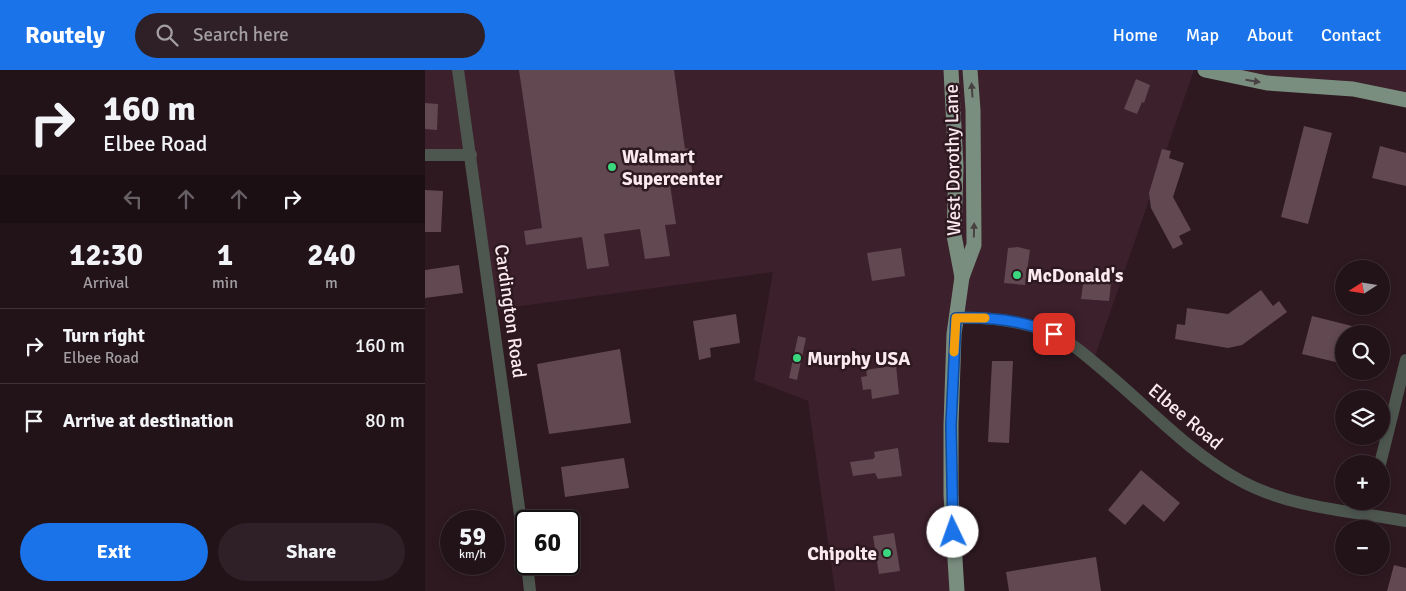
<!DOCTYPE html>
<meta charset="utf-8">
<style>
:root{--surface:#221319;--page:#2e2026;--text:#f1f3f6;--muted:#a29ea2;--line:#3f3238;--accent:#1a73e8}
body{margin:0;font-family:Signika,sans-serif;background:var(--page);color:var(--text);height:100vh;display:flex;flex-direction:column;font-size:19px;white-space:nowrap}
*{box-sizing:border-box;margin:0}
p{font-size:16px;color:var(--muted)}
.icon{flex:none;width:28px;height:28px;fill:none;stroke:currentColor;stroke-width:2;stroke-linecap:round;stroke-linejoin:round}
.map{position:relative;flex:1;overflow:hidden}
.drawer{display:flex;flex-direction:column;background:var(--surface);width:425px}
.drawer>*{flex:none}
.banner{background:#221319;color:var(--text);overflow:hidden}
.needle{width:32px;rotate:258deg}
.buttons{position:absolute;left:910px;top:190px;display:grid;gap:10px}
.buttons a{display:grid;place-items:center;width:55px;height:55px;border-radius:50%;background:var(--surface);box-shadow:0 2px 8px #0003,0 0 0 1px var(--line);font-size:25px}
.speed{position:absolute;left:15px;top:440px;display:flex;gap:10px;font-size:25px;font-weight:700;text-align:center}
.speed>*{display:grid;place-content:center;width:65px;height:65px;border-radius:50%;background:var(--surface);box-shadow:0 2px 8px #0003,0 0 0 1px var(--line);line-height:1}
.speed small{font-size:12px;font-weight:400}
.speed .limit{border:2px solid #111;border-radius:8px;background:#fff;color:#111}
.pin{position:absolute;display:grid;place-items:center;width:42px;height:42px;color:#fff;margin:-21px;border-radius:10px;box-shadow:0 2px 8px #0006}
.me{position:absolute;width:55px;margin:-28px;rotate:357deg;stroke-linejoin:round;filter:drop-shadow(0 0 4px #0008)}
.turn{display:flex;align-items:center;gap:18px;height:105px;padding:0 20px;font-size:22px}
.turn .icon{width:65px;height:65px;stroke-width:2.5}
.turn b{display:block;font-size:35px;line-height:42px}
.lanes{display:flex;align-items:center;height:48px;padding:0 20px;background:#0003;justify-content:center;gap:25px;direction:ltr}
.lanes .off{opacity:.35}
.eta{display:flex;justify-content:space-evenly;align-items:center;height:85px;text-align:center}
.eta b{font-size:30px;font-weight:700;line-height:35px}
.cta{display:flex;gap:10px;margin-top:auto;padding:10px 20px}
.cta a{flex:1;height:58px;border-radius:30px;background:var(--accent);color:#fff;font-size:20px;font-weight:700;line-height:58px;text-align:center}
.cta a+a{background:var(--page);color:var(--text)}
ul{padding:0;list-style:none}
li{display:flex;align-items:center;gap:15px;height:75px;padding:0 20px;border-top:1px solid var(--line)}
li div{flex:1}
li b{display:block;font-size:19px}
li em{font-style:normal}
header{display:flex;align-items:center;gap:30px;box-sizing:border-box;height:70px;padding:0 25px;background:var(--accent);color:#fff}
header strong{font-size:24px}
nav{display:flex;gap:28px;margin-inline-start:auto;font-size:18px}
.search{width:350px;height:45px;background:var(--page);display:flex;align-items:center;gap:12px;box-sizing:border-box;padding:0 18px;border-radius:28px;color:var(--muted);font-size:19px}
main{display:flex;flex:1;min-height:0}
.map>svg:first-child{display:block}
.built{fill:#3c202c}
.building{fill:#614851}
.lines{fill:none;stroke-linecap:round;stroke-linejoin:round}
.minor{stroke:#4d5750;stroke-width:12}
.major{stroke:#7a8e7f;stroke-width:15}
.oneway{fill:#494242}
.route-casing{stroke:#114b97;stroke-width:12}
.route{stroke:#1a73e8;stroke-width:9}
.slow{stroke:#f59e0b;stroke-width:9}
.poi-dot{fill:#3ad77f;stroke:#2e1921;stroke-width:2}
.labels{text-anchor:middle;stroke-width:5;stroke-linejoin:round;paint-order:stroke}
.poi-label{font-size:19px;font-weight:bold;fill:#faeaf0;stroke:#2e1921;text-anchor:start}
.street-label{font-size:19px;fill:#faeaf0;stroke:#2e1921}
</style>
<header>
<strong>Routely</strong>
<div class="search"><svg class="icon" aria-label="search" viewBox="0 0 24 24"><circle cx="10" cy="10" r="6"/><path d="M15 15l6 6"/></svg>Search here</div>
<nav><a>Home</a><a>Map</a><a>About</a><a>Contact</a></nav>
</header>
<main>
<section class="drawer">
<div class="banner">
<div class="turn"><svg class="icon" aria-label="right" viewBox="0 0 24 24"><path d="M7 20v-9h11M14 6l5 5-5 5"/></svg><div><b>160 m</b>Elbee Road</div></div>
<div class="lanes"><svg class="icon off" aria-label="left" viewBox="0 0 24 24"><path d="M17 20v-9H6M10 6l-5 5 5 5"/></svg><svg class="icon off" aria-label="ahead" viewBox="0 0 24 24"><path d="M12 20V5M6 11l6-6 6 6"/></svg><svg class="icon off" aria-label="ahead" viewBox="0 0 24 24"><path d="M12 20V5M6 11l6-6 6 6"/></svg><svg class="icon" aria-label="right" viewBox="0 0 24 24"><path d="M7 20v-9h11M14 6l5 5-5 5"/></svg></div>
</div>
<div class="eta">
<div><b>12:30</b><p>Arrival</p></div>
<div><b>1</b><p>min</p></div>
<div><b>240</b><p>m</p></div>
</div>
<ul>
<li><svg class="icon" aria-label="right" viewBox="0 0 24 24"><path d="M7 20v-9h11M14 6l5 5-5 5"/></svg><div><b>Turn right</b><p>Elbee Road</p></div><em>160 m</em></li>
<li><svg class="icon" aria-label="arrive" viewBox="0 0 24 24"><path d="M6 21V4h12l-3 4 3 4H6"/></svg><div><b>Arrive at destination</b></div><em>80 m</em></li>
</ul>
<div class="cta"><a>Exit</a><a>Share</a></div>
</section>
<div class="map">
<svg width="981" height="521" viewBox="0 0 981 521">
<rect width="100%" height="100%" fill="#2e1921"/>
<g class="built">
<path d="M 0,0 L 769,0 L 668,292 L 629,264 L 532,248 L 532,521 L 410,521 L 383,331 L 329,310 L 348,202 L 66,240 L 46,86 L 0,84 Z"/>
<path d="M 788,0 L 981,0 L 981,30 Z"/>
</g>
<g class="building">
<path d="M 94,0 L 249,0 L 260,79 L 265,78 L 267,102 L 264,103 L 264,105 L 244,108 L 251,154 L 240,155 L 245,186 L 220,189 L 215,159 L 179,164 L 184,196 L 162,199 L 157,167 L 101,175 L 99,161 L 117,158 Z"/>
<path d="M 711,9 L 725,15 L 719,33 L 717,32 L 712,44 L 699,39 Z"/>
<path d="M 0,33 L 13,34 L 12,60 L 0,59 Z"/>
<path d="M 879,56 L 907,63 L 883,154 L 856,147 Z"/>
<path d="M 955,76 L 981,83 L 981,116 L 947,108 Z"/>
<path d="M 737,79 L 746,81 L 744,88 L 759,93 L 748,127 L 766,160 L 754,166 L 758,174 L 748,179 L 726,138 L 724,123 Z"/>
<path d="M 0,120 L 18,121 L 16,162 L 0,162 Z"/>
<path d="M 593,177 L 605,180 L 600,215 L 579,213 L 583,178 Z"/>
<path d="M 476,178 L 480,206 L 447,211 L 442,183 Z"/>
<path d="M 34,195 L 38,223 L 0,228 L 0,200 Z"/>
<path d="M 659,207 L 686,214 L 684,231 L 656,229 Z"/>
<path d="M 836,220 L 848,236 L 854,231 L 862,242 L 817,275 L 803,278 L 750,269 L 752,254 L 760,255 L 762,238 L 803,244 Z"/>
<path d="M 311,244 L 315,273 L 285,278 L 286,287 L 274,290 L 268,251 Z"/>
<path d="M 887,246 L 947,261 L 946,264 L 919,264 L 919,294 L 877,284 Z"/>
<path d="M 373,266 L 381,268 L 372,310 L 364,308 Z"/>
<path d="M 195,279 L 206,353 L 124,364 L 112,294 Z"/>
<path d="M 567,291 L 588,291 L 584,373 L 563,372 Z"/>
<path d="M 471,295 L 474,324 L 447,329 L 446,319 L 438,320 L 436,307 L 442,306 L 441,300 Z"/>
<path d="M 473,378 L 477,406 L 453,409 L 450,403 L 428,406 L 425,392 L 448,389 L 450,387 L 449,382 Z"/>
<path d="M 199,388 L 204,418 L 140,427 L 136,397 Z"/>
<path d="M 716,400 L 755,433 L 739,452 L 718,434 L 700,455 L 683,440 Z"/>
<path d="M 469,463 L 475,501 L 454,504 L 448,466 Z"/>
<path d="M 671,487 L 676,521 L 584,521 L 581,502 Z"/>
<path d="M 969,495 L 981,498 L 981,521 L 962,521 Z"/>
</g>
<g class="lines">
<g class="minor">
<path d="M 33,0 L 101,488"/>
<path d="M 0,85 L 46,85"/>
<path d="M 531,248 C 561,247 592,250 621,261 C 642,268 660,285 677,299 C 722,336 764,383 816,411 C 866,438 926,441 981,451"/>
<path d="M 955,394 L 981,290"/>
<path d="M 102,494 L 105,521"/>
</g>
<g class="major">
<path d="M 526,0 L 531,96 L 529,165 L 537,207"/>
<path d="M 780,0 L 842,13 L 928,19 L 981,30"/>
<path d="M 532,521 L 526,425 L 526,355 L 529,264 L 537,207 L 549,175 L 548,40 L 545,0"/>
</g>
</g>
<defs><path id="oneway-solid" d="M-6-.8H1V-3.2L6.5 0L1 3.2V.8H-6Z" transform="scale(1.25)"/></defs>
<g class="oneway">
<use href="#oneway-solid" transform="translate(828 11) rotate(9)"/>
<use href="#oneway-solid" transform="translate(547 20) rotate(-94)"/>
<use href="#oneway-solid" transform="translate(549 160) rotate(-89)"/>
</g>
<g class="lines">
<g class="route-casing">
<path id="route" d="M 528,462 L 526,355 L 531,248 C 564,247 599,250 629,264"/>
</g>
<use href="#route" class="route"/>
<path class="slow" d="M 529,282 L 531,248 L 560,248"/>
</g>
<g class="poi-dot">
<circle cx="187" cy="97" r="5"/>
<circle cx="592" cy="205" r="5"/>
<circle cx="372" cy="288" r="5"/>
<circle cx="462" cy="483" r="5"/>
</g>
<g class="labels">
<g class="poi-label">
<text x="197" y="93">Walmart<tspan x="197" dy="22">Supercenter</tspan></text>
<text x="602" y="212">McDonald's</text>
<text x="382" y="295">Murphy USA</text>
<text x="452" y="490" text-anchor="end">Chipolte</text>
</g>
<g class="street-label">
<text transform="translate(527 90) rotate(-91)" y="7">West Dorothy Lane</text>
<text transform="translate(86 241) rotate(82)" y="7">Cardington Road</text>
<text transform="translate(761 346) rotate(40)" y="7">Elbee Road</text>
</g>
</g>
</svg>
<div class="buttons">
<a><svg class="needle" viewBox="-14 -14 28 28"><path d="M0-13l5 13h-10z" fill="#e53935"/><path d="M0 13l5-13h-10z" fill="#a29ea2"/></svg></a>
<a><svg class="icon" aria-label="search" viewBox="0 0 24 24"><circle cx="10" cy="10" r="6"/><path d="M15 15l6 6"/></svg></a>
<a><svg class="icon" aria-label="layers" viewBox="0 0 24 24"><path d="M12 4l9 5-9 5-9-5zM3 14l9 5 9-5"/></svg></a>
<a>+</a>
<a>−</a>
</div>
<div class="speed"><div>59<small>km/h</small></div><div class="limit">60</div></div>
<div class="pin" style="left:629px;top:264px;background:#d93025"><svg class="icon" aria-label="arrive" viewBox="0 0 24 24"><path d="M6 21V4h12l-3 4 3 4H6"/></svg></div>
<svg class="me" style="left:528px;top:462px" viewBox="-20 -20 40 40"><circle r="19" fill="#fff"/><path d="M0-13L10 11 0 6-10 11z" fill="#1a73e8"/></svg>
</div>
</main>
